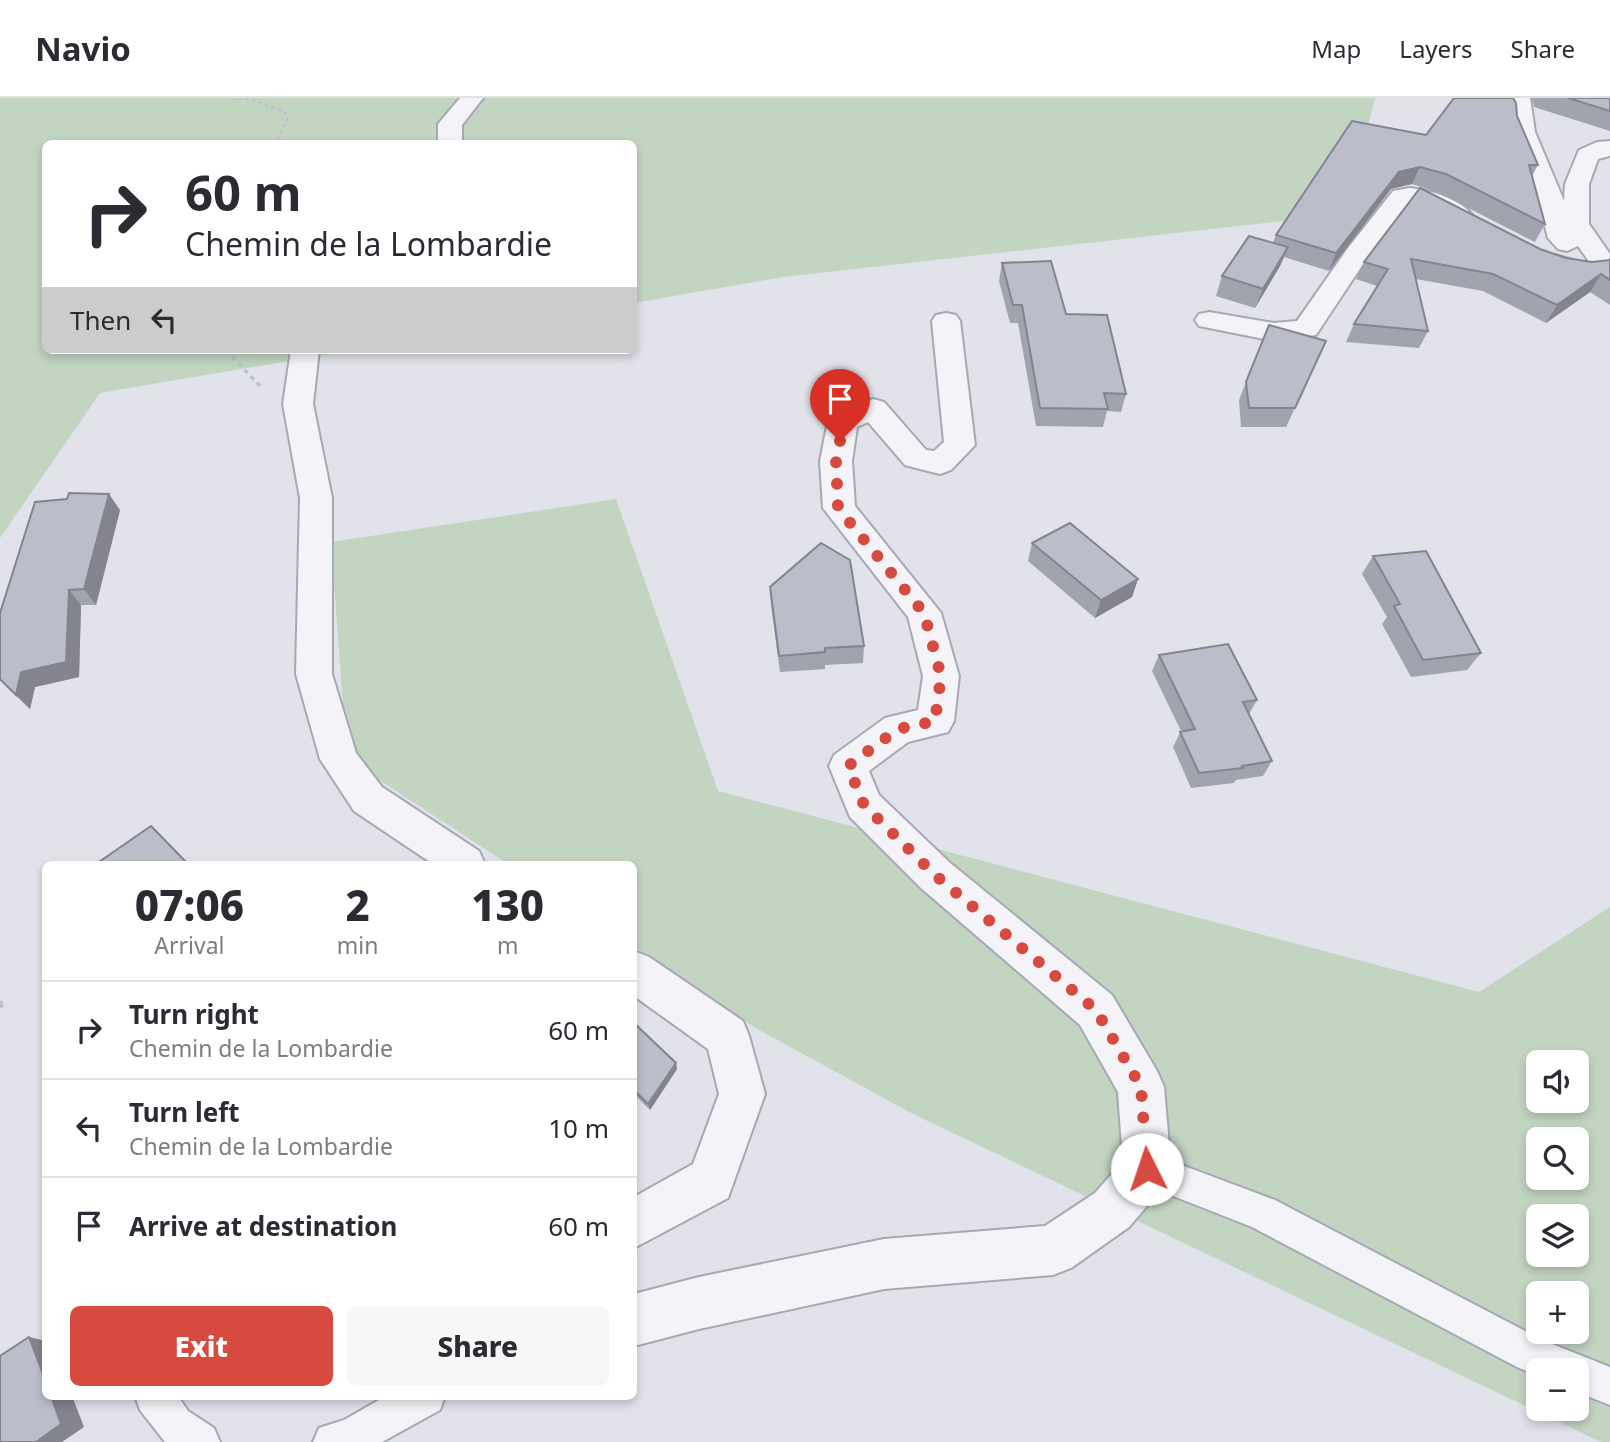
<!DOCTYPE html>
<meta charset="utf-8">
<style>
:root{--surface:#fff;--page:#f7f7f7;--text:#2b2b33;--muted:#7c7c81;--line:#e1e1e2;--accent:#d64a3f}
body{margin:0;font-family:"Noto Sans",sans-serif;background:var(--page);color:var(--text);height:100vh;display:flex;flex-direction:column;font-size:26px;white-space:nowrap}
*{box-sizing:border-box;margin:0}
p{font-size:23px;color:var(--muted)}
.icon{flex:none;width:38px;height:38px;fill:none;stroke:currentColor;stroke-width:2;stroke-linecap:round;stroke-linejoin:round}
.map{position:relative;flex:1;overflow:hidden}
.sheet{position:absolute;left:42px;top:763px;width:595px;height:539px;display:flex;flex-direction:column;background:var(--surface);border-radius:10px;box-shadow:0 4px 10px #0003}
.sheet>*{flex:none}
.top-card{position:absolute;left:42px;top:42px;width:595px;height:214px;border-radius:10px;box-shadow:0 4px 10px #0003;background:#fff;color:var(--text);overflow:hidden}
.controls{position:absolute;left:1526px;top:952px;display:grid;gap:14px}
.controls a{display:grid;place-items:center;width:63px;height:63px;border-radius:10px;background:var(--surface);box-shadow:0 4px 10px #0003;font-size:35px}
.pin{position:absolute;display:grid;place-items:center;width:60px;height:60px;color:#fff;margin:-72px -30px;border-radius:50% 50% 50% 0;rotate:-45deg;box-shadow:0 0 7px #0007}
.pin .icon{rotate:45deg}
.me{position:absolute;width:77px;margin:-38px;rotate:356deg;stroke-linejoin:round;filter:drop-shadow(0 0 5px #0008)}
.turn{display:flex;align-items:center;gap:24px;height:147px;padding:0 28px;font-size:32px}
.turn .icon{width:91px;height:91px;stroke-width:2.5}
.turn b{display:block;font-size:49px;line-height:60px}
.then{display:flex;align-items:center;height:66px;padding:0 28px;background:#0003;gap:14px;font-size:26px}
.eta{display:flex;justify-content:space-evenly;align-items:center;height:119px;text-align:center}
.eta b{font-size:42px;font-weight:800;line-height:49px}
.button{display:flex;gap:14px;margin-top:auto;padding:14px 28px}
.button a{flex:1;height:80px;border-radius:10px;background:var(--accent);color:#fff;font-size:28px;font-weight:800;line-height:80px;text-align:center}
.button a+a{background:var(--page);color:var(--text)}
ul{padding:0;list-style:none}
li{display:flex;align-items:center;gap:21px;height:98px;padding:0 28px;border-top:2px solid var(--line)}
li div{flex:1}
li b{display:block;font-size:26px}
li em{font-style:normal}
header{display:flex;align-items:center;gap:42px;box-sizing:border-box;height:98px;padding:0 35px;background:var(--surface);border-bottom:2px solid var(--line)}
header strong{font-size:33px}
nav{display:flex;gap:38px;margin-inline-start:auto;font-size:24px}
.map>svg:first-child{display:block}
.green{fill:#c2d5c1;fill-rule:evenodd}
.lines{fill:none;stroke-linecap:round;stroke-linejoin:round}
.service-casing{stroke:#a6a8b5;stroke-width:4}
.minor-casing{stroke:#a6a8b5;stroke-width:4}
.path-far2{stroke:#bfc0c9;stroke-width:2.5;stroke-dasharray:3.5 3.5;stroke-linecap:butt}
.path-far1{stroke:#bfc0c9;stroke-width:3.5;stroke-dasharray:4.5 4.5;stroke-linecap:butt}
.path{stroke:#bfc0c9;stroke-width:5;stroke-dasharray:7 7;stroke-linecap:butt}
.service{fill:#f4f4f8;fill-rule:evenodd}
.minor{fill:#f4f4f8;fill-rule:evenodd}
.wall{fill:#a1a3ae}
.shaded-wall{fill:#83848d}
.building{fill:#bbbdca;stroke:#83848d;stroke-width:2}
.route{stroke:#d64a3f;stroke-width:12;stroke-dasharray:0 21.6}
</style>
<header>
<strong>Navio</strong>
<nav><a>Map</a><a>Layers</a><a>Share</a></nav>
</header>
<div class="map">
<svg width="1610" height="1344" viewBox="0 0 1610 1344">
<rect width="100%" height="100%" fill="#e1e2ea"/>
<g class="green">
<path d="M 0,0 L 1375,0 L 1346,116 L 783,179 L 634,205 L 634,46 L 46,46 L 46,252 L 354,252 L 100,295 L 0,440 Z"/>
<path d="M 616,401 L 718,693 L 1479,894 L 1610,809 L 1610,1344 L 1601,1344 L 911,1015 L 754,929 L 634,849 L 634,766 L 508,766 L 347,661 L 331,444 ZM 1538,964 L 1577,964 L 1577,1003 L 1538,1003 ZM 1538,1041 L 1577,1041 L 1577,1080 L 1538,1080 ZM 1538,1118 L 1577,1118 L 1577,1157 L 1538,1157 ZM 1538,1195 L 1577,1195 L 1577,1234 L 1538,1234 ZM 1538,1272 L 1577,1272 L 1577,1311 L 1538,1311 Z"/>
</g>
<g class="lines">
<g class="service-casing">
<g id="service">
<path d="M 1147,1054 L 1275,1102 L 1542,1242 L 1610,1269 L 1610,1307 L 1577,1294 L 1577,1272 L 1538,1272 L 1538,1278 L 1517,1269 L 1252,1129 L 1135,1083 L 1130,1071 L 1135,1059 Z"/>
<path d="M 135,1298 L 178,1298 L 188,1313 L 214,1330 L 220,1344 L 165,1344 L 140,1312 Z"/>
<path d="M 386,1298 L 445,1298 L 440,1312 L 382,1344 L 313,1344 L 319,1330 L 344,1322 Z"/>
</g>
</g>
<g class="minor-casing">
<g id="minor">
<path d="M 460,0 L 483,0 L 462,27 L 462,46 L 438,46 L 438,26 Z"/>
<path d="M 1508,0 L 1530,0 L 1535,34 L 1564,103 L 1565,86 L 1579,52 L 1597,44 L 1610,43 L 1610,58 L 1598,61 L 1589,86 L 1589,126 L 1610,156 L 1607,177 L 1586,182 L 1546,171 L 1542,165 L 1546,159 L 1555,157 L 1586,166 L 1588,162 L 1578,148 L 1567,153 L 1558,151 L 1548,140 L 1538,101 L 1511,34 Z"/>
<path d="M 1410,90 C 1430,92 1461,101 1473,118 L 1469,123 L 1460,126 L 1451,123 L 1424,108 L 1410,105 L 1367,160 L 1316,237 L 1274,243 L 1199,228 L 1195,222 L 1199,216 L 1209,214 L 1274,225 L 1297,223 L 1348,150 L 1393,93 Z"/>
<path d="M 946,215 L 956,217 L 960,223 L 975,347 L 951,372 L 940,376 L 916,370 L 905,367 L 868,324 L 857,329 L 852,363 L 855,408 L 941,515 L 959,578 L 954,623 L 948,634 L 908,644 L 869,673 L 879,697 L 949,764 L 1112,897 L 1157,973 L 1164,989 L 1171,1071 L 1164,1088 L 1129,1129 L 1071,1170 L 1053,1177 L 884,1191 L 699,1231 L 634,1248 L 634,1196 L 699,1179 L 884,1141 L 1045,1128 L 1095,1095 L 1123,1063 L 1118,994 L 1080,927 L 921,790 L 850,719 L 829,668 L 834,657 L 885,620 L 918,612 L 923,578 L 908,519 L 823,410 L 820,363 L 828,323 L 832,316 L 873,301 L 884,304 L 926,352 L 934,353 L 944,344 L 932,223 L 936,217 Z"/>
<path d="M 291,252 L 319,252 L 313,306 L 332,400 L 332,576 L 356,655 L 382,689 L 479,753 L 485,766 L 433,766 L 354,713 L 320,661 L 296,576 L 300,400 L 283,306 Z"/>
<path d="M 634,853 L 649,859 L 743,923 L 749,938 L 765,996 L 728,1100 L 634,1150 L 634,1099 L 693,1066 L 719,996 L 708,951 L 634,898 Z"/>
</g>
</g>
<path class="path-far2" d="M 238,0 L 249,1 L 285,14 L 288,20 L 275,46"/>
<path class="path-far1" d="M 226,252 L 260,288"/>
<path class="path" d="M 0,903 L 2,912"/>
<use href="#service" class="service"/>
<use href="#minor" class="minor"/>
</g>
<g class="wall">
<path d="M 1532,0 L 1610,0 L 1610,33 L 1534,9 Z"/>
<path d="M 1517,18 L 1538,67 L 1532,78 L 1545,126 L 1535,144 L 1437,94 L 1412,86 L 1391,91 L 1329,173 L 1284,159 L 1280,168 L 1255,210 L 1216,198 L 1222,178 L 1273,145 L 1276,137 L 1426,37 Z"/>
<path d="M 1540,151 L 1566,160 L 1592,164 L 1610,162 L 1610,207 L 1590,194 L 1546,225 L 1483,193 L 1416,181 L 1428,233 L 1419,250 L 1346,244 L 1354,226 L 1377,188 L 1356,181 L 1364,164 Z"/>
<path d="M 1002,165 L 1066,216 L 1126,296 L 1121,314 L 1107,313 L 1103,329 L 1036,328 L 1018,225 L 1010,225 L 999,183 Z"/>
<path d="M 1326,243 L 1286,329 L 1241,329 L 1239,302 L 1246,284 Z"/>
<path d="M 120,412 L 96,507 L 81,507 L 79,579 L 35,589 L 30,611 L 0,582 L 0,515 Z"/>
<path d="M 1032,445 L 1138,481 L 1132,499 L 1095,520 L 1028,463 Z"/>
<path d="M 1373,458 L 1481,555 L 1467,572 L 1411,579 L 1382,526 L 1387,519 L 1362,476 Z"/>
<path d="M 770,489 L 864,548 L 863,565 L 825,567 L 825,571 L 780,574 L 771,506 Z"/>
<path d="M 1159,557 L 1257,602 L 1249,616 L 1272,663 L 1263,678 L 1236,682 L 1234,685 L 1191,690 L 1173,649 L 1181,633 L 1152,573 Z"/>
<path d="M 634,925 L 676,965 L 677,971 L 650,1012 L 634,996 Z"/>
</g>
<g class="shaded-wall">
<path d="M 1420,69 L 1412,86 L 1391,91 L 1329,173 L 1336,155 L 1399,74 Z"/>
<path d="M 1288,149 L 1280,168 L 1255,210 L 1263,191 Z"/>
<path d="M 1601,176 L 1590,194 L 1546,225 L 1557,207 Z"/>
<path d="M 109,396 L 120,412 L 96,507 L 84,491 Z"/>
<path d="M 1138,481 L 1132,499 L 1095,520 L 1101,502 Z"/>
<path d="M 69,492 L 81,507 L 79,579 L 35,589 L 30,611 L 16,597 L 21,574 Z"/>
<path d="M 676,965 L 677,971 L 650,1012 L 648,1006 Z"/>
<path d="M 29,1239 L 46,1243 L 46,1284 Z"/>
<path d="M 51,1298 L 72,1298 L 84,1329 L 62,1344 L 36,1344 Z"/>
</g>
<g class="building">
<path d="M 1454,0 L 1513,0 L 1516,5 L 1517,18 L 1538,67 L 1529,67 L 1545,126 L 1446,76 L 1420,69 L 1399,74 L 1336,155 L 1276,137 L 1352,23 L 1426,37 Z"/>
<path d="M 1568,0 L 1610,0 L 1610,13 Z"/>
<path d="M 1420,90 L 1540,151 L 1566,160 L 1592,164 L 1610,162 L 1610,182 L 1601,176 L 1557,207 L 1493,176 L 1411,161 L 1428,233 L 1354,226 L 1388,171 L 1364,164 Z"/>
<path d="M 1249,138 L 1288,149 L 1263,191 L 1222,178 Z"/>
<path d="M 1051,163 L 1066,216 L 1107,217 L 1126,296 L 1104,295 L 1108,311 L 1040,310 L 1022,207 L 1013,207 L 1002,165 Z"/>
<path d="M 1269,227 L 1326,243 L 1295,310 L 1249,310 L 1246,284 Z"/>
<path d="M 69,395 L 109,396 L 84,491 L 69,492 L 66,564 L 21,574 L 16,597 L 0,581 L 0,515 L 35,404 L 67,401 Z"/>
<path d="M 1070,425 L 1138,481 L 1101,502 L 1032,445 Z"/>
<path d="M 821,445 L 850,462 L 864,548 L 825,550 L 825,554 L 779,558 L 770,489 Z"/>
<path d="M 1426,453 L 1481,555 L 1423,562 L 1394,508 L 1400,506 L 1373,458 Z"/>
<path d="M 1228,546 L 1257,602 L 1243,604 L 1272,663 L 1242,668 L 1243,670 L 1199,675 L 1180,634 L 1195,631 L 1159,557 Z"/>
<path d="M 151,728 L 186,764 L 181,766 L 96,766 Z"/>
<path d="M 634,925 L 676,965 L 648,1006 L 634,992 Z"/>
<path d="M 29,1239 L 46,1284 L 46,1298 L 51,1298 L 61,1326 L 36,1344 L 0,1344 L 0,1258 Z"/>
</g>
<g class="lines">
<path class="route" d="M 840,343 L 836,363 L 838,410 L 924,515 L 941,578 L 935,623 L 898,631 L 848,668 L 864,707 L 935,777 L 1096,912 L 1141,989 L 1147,1071"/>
</g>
</svg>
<div class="controls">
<a><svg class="icon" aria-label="sound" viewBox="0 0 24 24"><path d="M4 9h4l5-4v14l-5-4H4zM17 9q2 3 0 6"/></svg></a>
<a><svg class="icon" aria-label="search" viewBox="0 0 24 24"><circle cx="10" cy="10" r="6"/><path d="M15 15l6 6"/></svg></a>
<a><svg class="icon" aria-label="layers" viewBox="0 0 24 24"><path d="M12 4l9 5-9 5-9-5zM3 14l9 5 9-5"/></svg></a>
<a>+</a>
<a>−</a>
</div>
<div class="pin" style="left:840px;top:343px;background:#d93025"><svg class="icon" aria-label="arrive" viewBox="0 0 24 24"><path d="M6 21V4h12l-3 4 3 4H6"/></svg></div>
<svg class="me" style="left:1147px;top:1071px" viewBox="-20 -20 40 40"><circle r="19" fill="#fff"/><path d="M0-13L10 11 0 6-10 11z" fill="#d64a3f"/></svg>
<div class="top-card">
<div class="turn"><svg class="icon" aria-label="right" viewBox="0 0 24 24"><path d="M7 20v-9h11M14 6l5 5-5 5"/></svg><div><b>60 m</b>Chemin de la Lombardie</div></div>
<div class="then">Then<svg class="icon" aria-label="left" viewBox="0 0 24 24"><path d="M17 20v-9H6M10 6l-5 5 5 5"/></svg></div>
</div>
<section class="sheet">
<div class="eta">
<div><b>07:06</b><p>Arrival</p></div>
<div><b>2</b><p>min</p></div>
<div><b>130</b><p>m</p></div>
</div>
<ul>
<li><svg class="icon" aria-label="right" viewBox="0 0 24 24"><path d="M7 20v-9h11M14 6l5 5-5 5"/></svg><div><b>Turn right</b><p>Chemin de la Lombardie</p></div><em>60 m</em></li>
<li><svg class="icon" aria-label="left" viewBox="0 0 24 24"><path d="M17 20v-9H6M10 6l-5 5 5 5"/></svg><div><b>Turn left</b><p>Chemin de la Lombardie</p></div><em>10 m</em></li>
<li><svg class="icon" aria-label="arrive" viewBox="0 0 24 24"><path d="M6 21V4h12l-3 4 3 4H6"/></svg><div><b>Arrive at destination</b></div><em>60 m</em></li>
</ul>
<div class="button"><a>Exit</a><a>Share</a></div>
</section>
</div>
